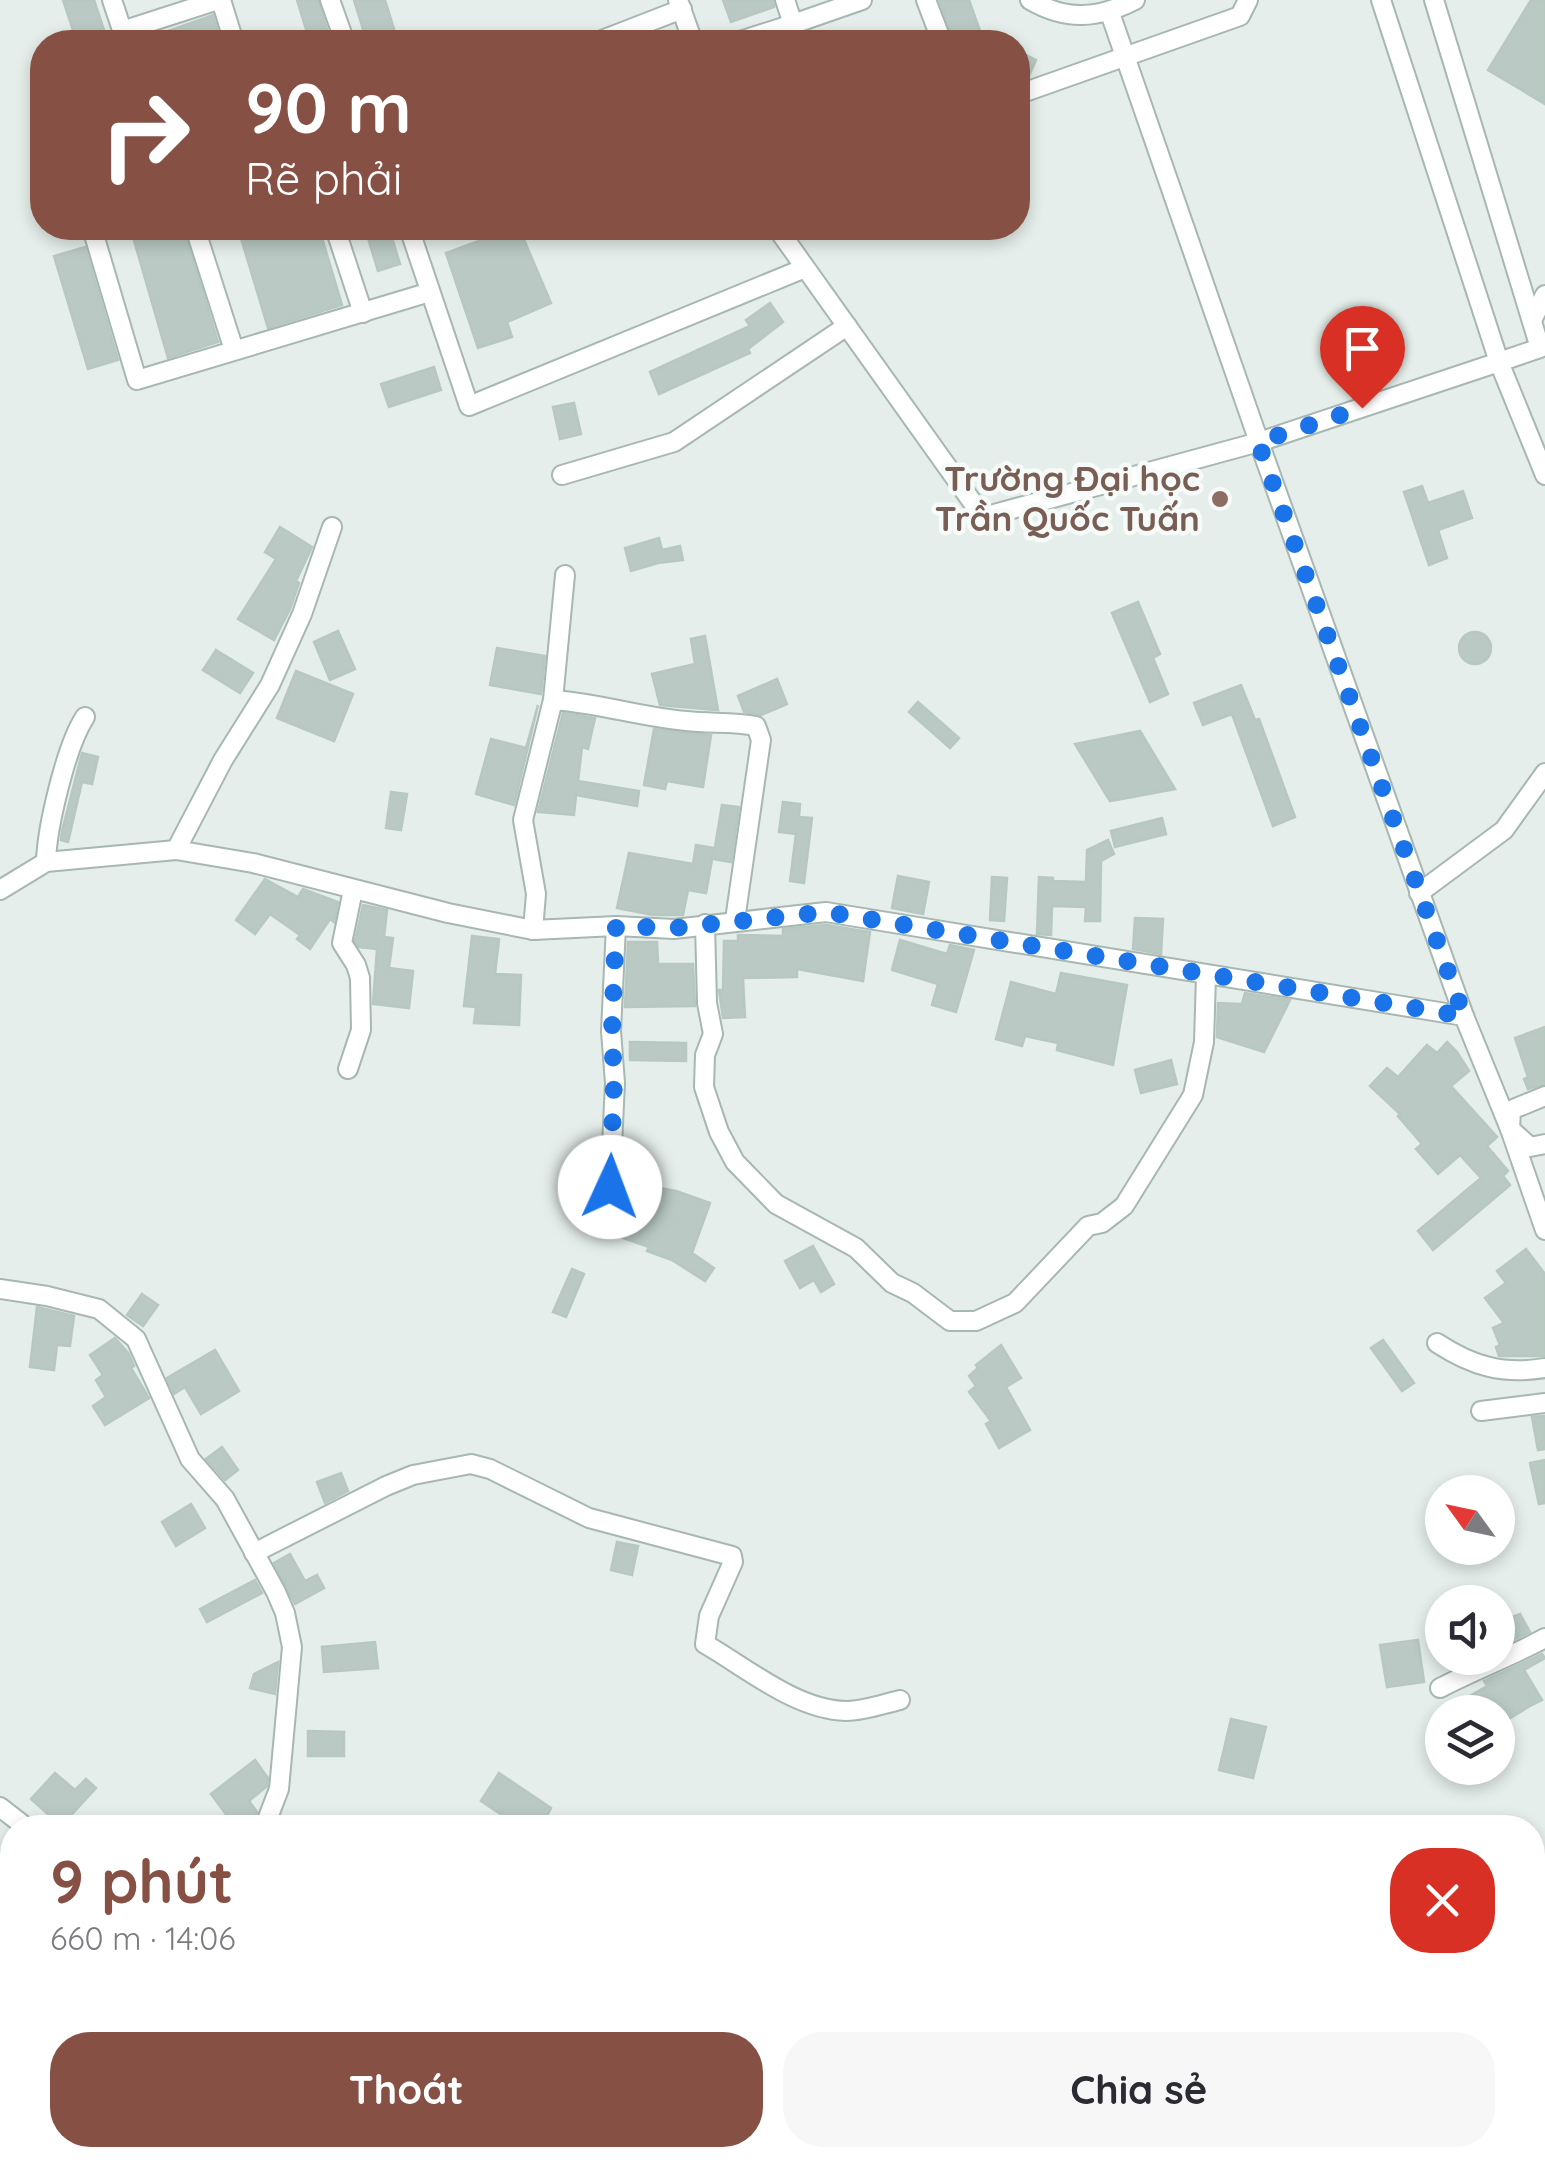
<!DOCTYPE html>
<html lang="vi">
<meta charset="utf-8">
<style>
:root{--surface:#fff;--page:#f7f7f7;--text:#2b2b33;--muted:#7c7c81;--accent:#865045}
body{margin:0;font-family:Quicksand,sans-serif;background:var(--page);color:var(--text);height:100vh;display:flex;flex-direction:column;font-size:38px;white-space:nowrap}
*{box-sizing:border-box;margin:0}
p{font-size:32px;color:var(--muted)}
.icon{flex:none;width:55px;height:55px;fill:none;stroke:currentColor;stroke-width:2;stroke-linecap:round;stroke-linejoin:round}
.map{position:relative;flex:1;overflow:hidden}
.details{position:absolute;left:0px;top:1815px;width:1545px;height:352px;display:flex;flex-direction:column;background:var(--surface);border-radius:40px 40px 0 0;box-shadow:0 5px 15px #0003}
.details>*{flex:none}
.guide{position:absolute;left:30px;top:30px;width:1000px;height:210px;border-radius:40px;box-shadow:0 5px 15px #0003;background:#865045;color:#fff;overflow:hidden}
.needle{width:65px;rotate:303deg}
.tools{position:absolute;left:1425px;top:1475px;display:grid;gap:20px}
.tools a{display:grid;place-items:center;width:90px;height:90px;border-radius:50%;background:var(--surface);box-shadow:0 5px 15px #0003;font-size:50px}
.pin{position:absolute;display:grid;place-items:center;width:85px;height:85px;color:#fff;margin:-102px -42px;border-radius:50% 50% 50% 0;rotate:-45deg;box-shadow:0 0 10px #0007}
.pin .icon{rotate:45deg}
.me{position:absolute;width:110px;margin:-55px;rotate:2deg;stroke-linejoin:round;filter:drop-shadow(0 0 8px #0008)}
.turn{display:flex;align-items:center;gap:35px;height:210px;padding:0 50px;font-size:45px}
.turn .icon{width:130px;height:130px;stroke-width:2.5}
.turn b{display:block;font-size:70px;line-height:85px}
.round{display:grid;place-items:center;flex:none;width:105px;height:105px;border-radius:40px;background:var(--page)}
.headline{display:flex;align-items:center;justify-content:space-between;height:170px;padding:0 50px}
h1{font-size:60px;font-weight:800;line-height:75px;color:var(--accent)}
.button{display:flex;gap:20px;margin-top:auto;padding:20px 50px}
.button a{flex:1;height:115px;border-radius:40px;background:var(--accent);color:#fff;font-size:40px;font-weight:800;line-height:115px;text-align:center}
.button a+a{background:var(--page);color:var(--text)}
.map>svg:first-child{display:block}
.building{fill:#bac9c3;stroke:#b7c8c1;stroke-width:2.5}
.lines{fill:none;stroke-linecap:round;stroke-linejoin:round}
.minor-casing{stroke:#a7b7b1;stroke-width:22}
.minor{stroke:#fff;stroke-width:18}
.route{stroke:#1a73e8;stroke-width:18;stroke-dasharray:0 32.4}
.education-dot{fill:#8d6e63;stroke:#f6faf8;stroke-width:4}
.labels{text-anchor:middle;stroke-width:9;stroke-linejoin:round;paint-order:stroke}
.education-label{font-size:35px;font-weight:bold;fill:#785e54;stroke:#f6faf8;text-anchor:end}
</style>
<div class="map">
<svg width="1545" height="2167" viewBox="0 0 1545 2167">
<rect width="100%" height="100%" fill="#e5eeea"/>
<g class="building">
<path d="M 63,0 L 94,0 L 108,42 L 77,42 Z"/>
<path d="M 297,0 L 318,0 L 331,42 L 310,42 Z"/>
<path d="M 354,0 L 385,0 L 398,42 L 367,42 Z"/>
<path d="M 723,0 L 773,0 L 774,7 L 731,22 Z"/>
<path d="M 939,0 L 969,0 L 984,42 L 954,42 Z"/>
<path d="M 1531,0 L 1545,0 L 1545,104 L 1488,70 Z"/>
<path d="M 213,15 L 221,42 L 146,42 L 146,39 Z"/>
<path d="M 1018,51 L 1036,60 L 1028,78 L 1018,76 Z"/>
<path d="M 140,228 L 183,228 L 218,342 L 168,358 L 131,230 Z"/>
<path d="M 238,228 L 319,228 L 342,305 L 268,328 Z"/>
<path d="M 365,228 L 389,228 L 400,264 L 378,271 Z"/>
<path d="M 514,228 L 519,228 L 551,303 L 507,322 L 512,337 L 478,348 L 446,253 Z"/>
<path d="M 85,247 L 118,360 L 88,369 L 54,256 Z"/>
<path d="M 770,303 L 783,322 L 748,349 L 750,353 L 659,394 L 650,372 L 750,326 L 746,320 Z"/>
<path d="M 434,367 L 441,390 L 389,407 L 381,384 Z"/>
<path d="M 574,403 L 581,434 L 560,439 L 553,407 Z"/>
<path d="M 1422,486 L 1428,503 L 1463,491 L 1472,518 L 1438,530 L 1447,558 L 1429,565 L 1404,492 Z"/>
<path d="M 280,527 L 312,547 L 296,581 L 299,583 L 290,609 L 274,640 L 238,619 L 276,559 L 265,552 Z"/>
<path d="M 659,538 L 662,550 L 680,546 L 683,560 L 658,563 L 631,571 L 625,548 Z"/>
<path d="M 1138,602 L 1160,654 L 1153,658 L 1168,694 L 1150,702 L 1112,613 Z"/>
<path d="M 338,631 L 355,669 L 330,680 L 314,642 Z"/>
<circle cx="1475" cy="648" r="16"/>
<path d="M 705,636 L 718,710 L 660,705 L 652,674 L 695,664 L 691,639 Z"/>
<path d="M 497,648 L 545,656 L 541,694 L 490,685 Z"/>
<path d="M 216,650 L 253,673 L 240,693 L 203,670 Z"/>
<path d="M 296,671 L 353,694 L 334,741 L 277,718 Z"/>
<path d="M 777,679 L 787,704 L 761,715 L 744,712 L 738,696 Z"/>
<path d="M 1241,685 L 1255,720 L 1259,719 L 1295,817 L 1273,826 L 1232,714 L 1203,725 L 1194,703 Z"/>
<path d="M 918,702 L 959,738 L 950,748 L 909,712 Z"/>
<path d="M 538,705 L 514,805 L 476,794 L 491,739 L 526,748 Z"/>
<path d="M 563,713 L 595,718 L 588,749 L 582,747 L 578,781 L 639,791 L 637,806 L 576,795 L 574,815 L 538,812 Z"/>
<path d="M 654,729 L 711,735 L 703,787 L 667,781 L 665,789 L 644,785 Z"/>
<path d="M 1140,731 L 1175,789 L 1110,801 L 1075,744 Z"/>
<path d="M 82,753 L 98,757 L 92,784 L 82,782 L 68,842 L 61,840 L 62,831 Z"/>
<path d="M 391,792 L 407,794 L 401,830 L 386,828 Z"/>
<path d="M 783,802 L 800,804 L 799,817 L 812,818 L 804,883 L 790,881 L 796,834 L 779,832 Z"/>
<path d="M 722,805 L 739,807 L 731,862 L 713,859 Z"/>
<path d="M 1162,818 L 1166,834 L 1115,847 L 1111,831 Z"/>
<path d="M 1108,840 L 1114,854 L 1101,861 L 1100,921 L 1085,921 L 1086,907 L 1052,906 L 1051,935 L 1037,934 L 1039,877 L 1053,878 L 1053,881 L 1086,882 L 1087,850 Z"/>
<path d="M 696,845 L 714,848 L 706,893 L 688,890 L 683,915 L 653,915 L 617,908 L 629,853 L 693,864 Z"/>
<path d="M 898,876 L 929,882 L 923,914 L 892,908 Z"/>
<path d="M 992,877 L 1007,878 L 1004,921 L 990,920 Z"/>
<path d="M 265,879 L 298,897 L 303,889 L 338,902 L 334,922 L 330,919 L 310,949 L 297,939 L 300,935 L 270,914 L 255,934 L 236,920 Z"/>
<path d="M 363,905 L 387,910 L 384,937 L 393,938 L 389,968 L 413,971 L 409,1008 L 373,1004 L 377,949 L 359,947 L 355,941 Z"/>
<path d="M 1135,918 L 1163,919 L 1161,954 L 1133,949 Z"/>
<path d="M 826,925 L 870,932 L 863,981 L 797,969 L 797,977 L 743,978 L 745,1017 L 723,1018 L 719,990 L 723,990 L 724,941 L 738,941 L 738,935 L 783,936 L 783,929 Z"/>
<path d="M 472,936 L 499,939 L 495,974 L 521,975 L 519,1025 L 474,1023 L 476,1007 L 464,1006 Z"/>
<path d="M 900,940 L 947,954 L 950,945 L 974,950 L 956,1012 L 932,1005 L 938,984 L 892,970 Z"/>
<path d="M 628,942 L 657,942 L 658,964 L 693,964 L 695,1006 L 625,1007 Z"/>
<path d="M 1061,973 L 1127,985 L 1113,1065 L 1057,1050 L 1058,1043 L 1025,1036 L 1022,1046 L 996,1039 L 1011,982 L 1056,994 Z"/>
<path d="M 1245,993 L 1290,1000 L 1264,1052 L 1217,1037 L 1218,1003 L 1242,1004 Z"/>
<path d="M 1545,1027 L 1545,1084 L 1528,1089 L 1524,1079 L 1528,1077 L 1515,1038 Z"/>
<path d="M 630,1042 L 686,1043 L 686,1061 L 630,1060 Z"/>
<path d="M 1447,1042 L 1457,1052 L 1469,1071 L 1451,1086 L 1497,1137 L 1487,1146 L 1508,1171 L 1503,1176 L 1510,1185 L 1433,1250 L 1418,1231 L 1481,1178 L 1460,1155 L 1438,1174 L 1416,1149 L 1422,1144 L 1398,1116 L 1400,1114 L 1370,1086 L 1387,1068 L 1398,1077 L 1427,1045 L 1437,1053 Z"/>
<path d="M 1171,1060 L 1177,1084 L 1141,1093 L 1135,1070 Z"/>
<path d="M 623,1181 L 676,1191 L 710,1203 L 692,1253 L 714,1268 L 705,1281 L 672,1260 L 647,1251 L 649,1247 L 623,1238 L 633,1206 L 613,1203 L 620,1194 Z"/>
<path d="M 813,1246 L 834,1284 L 821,1292 L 814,1280 L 800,1288 L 785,1261 Z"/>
<path d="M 1526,1249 L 1545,1274 L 1545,1356 L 1499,1356 L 1496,1347 L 1500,1345 L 1493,1328 L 1504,1323 L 1485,1298 L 1506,1283 L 1497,1271 Z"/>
<path d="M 572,1269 L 584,1274 L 566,1317 L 553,1312 Z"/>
<path d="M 142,1294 L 158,1305 L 143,1326 L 127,1315 Z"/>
<path d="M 37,1307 L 74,1316 L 70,1346 L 57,1345 L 54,1370 L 30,1367 Z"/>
<path d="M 115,1338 L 129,1354 L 134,1366 L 131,1368 L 149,1398 L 105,1425 L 93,1406 L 106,1397 L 96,1380 L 103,1375 L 90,1355 Z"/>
<path d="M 1383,1340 L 1414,1383 L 1402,1391 L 1371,1348 Z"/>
<path d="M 1001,1345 L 1021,1378 L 1006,1387 L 1030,1430 L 999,1448 L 986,1424 L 991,1421 L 969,1392 L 976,1386 L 969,1376 L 978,1368 L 976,1365 Z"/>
<path d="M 215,1350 L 239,1391 L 201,1414 L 185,1387 L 174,1394 L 167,1378 Z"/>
<path d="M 1545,1416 L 1545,1449 L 1538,1450 L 1532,1417 Z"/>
<path d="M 222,1447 L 238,1470 L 225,1480 L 206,1459 Z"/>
<path d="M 1545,1460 L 1545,1503 L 1539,1504 L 1530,1463 Z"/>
<path d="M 341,1473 L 348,1491 L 325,1503 L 317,1482 Z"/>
<path d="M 191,1504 L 205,1528 L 176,1546 L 162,1522 Z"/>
<path d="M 617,1542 L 638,1546 L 632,1575 L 611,1570 Z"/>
<path d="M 290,1554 L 305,1581 L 317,1575 L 324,1588 L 295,1604 L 274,1563 Z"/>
<path d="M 255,1580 L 262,1593 L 207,1622 L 200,1609 Z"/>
<path d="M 1520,1614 L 1530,1632 L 1498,1647 L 1498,1622 Z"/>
<path d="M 1418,1640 L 1424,1682 L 1387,1687 L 1380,1645 Z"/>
<path d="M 375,1642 L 378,1668 L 324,1672 L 322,1647 Z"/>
<path d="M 1542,1654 L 1545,1658 L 1524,1670 L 1542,1700 L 1530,1706 L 1507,1720 L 1502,1712 L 1442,1712 L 1487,1686 L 1484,1681 Z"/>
<path d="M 278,1662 L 275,1694 L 250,1688 L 254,1674 Z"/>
<path d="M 1231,1719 L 1266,1727 L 1253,1778 L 1219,1770 Z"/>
<path d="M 308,1731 L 344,1732 L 344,1756 L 308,1756 Z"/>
<path d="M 255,1760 L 268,1778 L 267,1786 L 249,1801 L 257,1812 L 252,1825 L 236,1828 L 211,1794 Z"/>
<path d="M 55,1773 L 75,1790 L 86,1779 L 96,1788 L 61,1826 L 31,1799 Z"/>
<path d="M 499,1773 L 551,1808 L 543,1824 L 528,1817 L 521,1828 L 481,1801 Z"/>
</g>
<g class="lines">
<g class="minor-casing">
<g id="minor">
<path d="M 112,0 L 126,42"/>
<path d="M 221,0 L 234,42"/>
<path d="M 330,0 L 345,42"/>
<path d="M 678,0 L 693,42"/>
<path d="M 785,0 L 793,24 L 862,0"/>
<path d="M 926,0 L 942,42"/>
<path d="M 1030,0 C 1066,21 1098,19 1135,0"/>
<path d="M 1434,0 L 1540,348 L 1499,362 L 1545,475"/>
<path d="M 1110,13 L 1259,442 L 1464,1016"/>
<path d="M 122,31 L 218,0"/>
<path d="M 597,42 L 682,9"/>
<path d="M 737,42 L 793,24"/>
<path d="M 1018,88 L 1025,92 L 1240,16 L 1248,0"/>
<path d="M 92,228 L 137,380 L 430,292"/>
<path d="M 195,228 L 234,350"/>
<path d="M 335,228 L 363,313"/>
<path d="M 409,228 L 469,406 L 805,268"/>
<path d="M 777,228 L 983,517 L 1259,442 L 1499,362 L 1381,0"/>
<path d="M 1532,320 L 1545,295"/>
<path d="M 562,475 L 674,442 L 847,326"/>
<path d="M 553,700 C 598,703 641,717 686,721 C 710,724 733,721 756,726 L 761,740 L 735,920"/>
<path d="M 176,850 L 223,760 L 270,685 L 302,614 L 332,527"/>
<path d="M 46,862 C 47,827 66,746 85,717"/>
<path d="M 0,890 L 46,862 L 176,850 L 253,863 L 448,913 L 533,930 L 616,926 L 674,929 L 826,912 L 1464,1016 L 1510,1129 L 1545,1230"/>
<path d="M 1419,893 L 1504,830 L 1545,773"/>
<path d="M 705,924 L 707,1003 L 713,1034 L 705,1055 L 704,1087 L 719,1132 L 735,1162 L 776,1204 L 856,1248 L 892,1283 L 913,1293 L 950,1321 L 976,1321 L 1015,1303 L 1088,1226 L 1102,1223 L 1124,1206 L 1193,1095 L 1204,1042 L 1206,976"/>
<path d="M 533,930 L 536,894 L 523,820 L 553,700 L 565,575"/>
<path d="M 348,1069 L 361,1030 L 360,978 L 356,965 L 342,943 L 353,890"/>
<path d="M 1545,1096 L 1511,1110 L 1510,1129 L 1530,1147 L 1545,1144"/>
<path d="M 575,1205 L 601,1197 L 610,1187 L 615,1083 L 611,1031 L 616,926"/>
<path d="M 0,1289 L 47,1296 L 99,1309 L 136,1339 L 190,1459 L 225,1499 L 276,1592 L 285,1613 L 292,1647 L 279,1789 L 264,1828"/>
<path d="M 1437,1343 C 1472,1366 1503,1375 1545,1368"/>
<path d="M 1481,1411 L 1545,1403"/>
<path d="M 254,1553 L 386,1486 L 413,1475 L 471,1464 L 490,1469 L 589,1518 L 732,1556 L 733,1562 L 709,1616 L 705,1644 C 747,1668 796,1710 846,1711 C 864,1711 883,1704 900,1700"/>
<path d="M 1440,1688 C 1474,1670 1510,1657 1545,1638"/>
<path d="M 0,1807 L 27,1828"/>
<path d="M 1532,2049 L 1545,2048"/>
<path d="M 80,2155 L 81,2167"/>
<path d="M 249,2155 L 253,2167"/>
<path d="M 1375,2155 L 1379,2167"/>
<path d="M 462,2167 L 465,2155"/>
</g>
</g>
<use href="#minor" class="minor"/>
</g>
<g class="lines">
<path class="route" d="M 610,1187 L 614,1083 L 612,1030 L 616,926 L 674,928 L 826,912 L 1464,1016 L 1258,442 L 1362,408"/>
</g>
<circle class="education-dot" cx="1220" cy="499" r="10"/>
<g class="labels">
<g class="education-label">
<text x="1200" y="491">Trường Đại học<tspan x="1200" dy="40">Trần Quốc Tuấn</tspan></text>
</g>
</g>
</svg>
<div class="tools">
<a><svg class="needle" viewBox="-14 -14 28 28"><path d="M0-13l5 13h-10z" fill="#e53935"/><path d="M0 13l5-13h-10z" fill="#7c7c81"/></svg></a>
<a><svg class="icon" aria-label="sound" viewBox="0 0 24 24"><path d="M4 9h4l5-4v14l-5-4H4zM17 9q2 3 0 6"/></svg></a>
<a><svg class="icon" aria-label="layers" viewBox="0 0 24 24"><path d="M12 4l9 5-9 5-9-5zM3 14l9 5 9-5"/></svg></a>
</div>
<div class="pin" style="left:1362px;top:408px;background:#d93025"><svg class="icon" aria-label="arrive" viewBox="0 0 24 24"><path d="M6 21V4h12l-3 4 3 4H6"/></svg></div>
<svg class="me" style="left:610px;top:1187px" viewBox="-20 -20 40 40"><circle r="19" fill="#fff"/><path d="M0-13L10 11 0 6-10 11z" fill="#1a73e8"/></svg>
<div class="guide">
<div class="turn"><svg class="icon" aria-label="right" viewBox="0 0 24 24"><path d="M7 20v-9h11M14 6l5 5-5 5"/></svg><div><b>90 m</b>Rẽ phải</div></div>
</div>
<section class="details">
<div class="headline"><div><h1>9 phút</h1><p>660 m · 14:06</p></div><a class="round" style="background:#d93025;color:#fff"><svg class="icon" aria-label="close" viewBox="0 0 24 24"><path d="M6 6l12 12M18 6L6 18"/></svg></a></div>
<div class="button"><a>Thoát</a><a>Chia sẻ</a></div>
</section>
</div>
